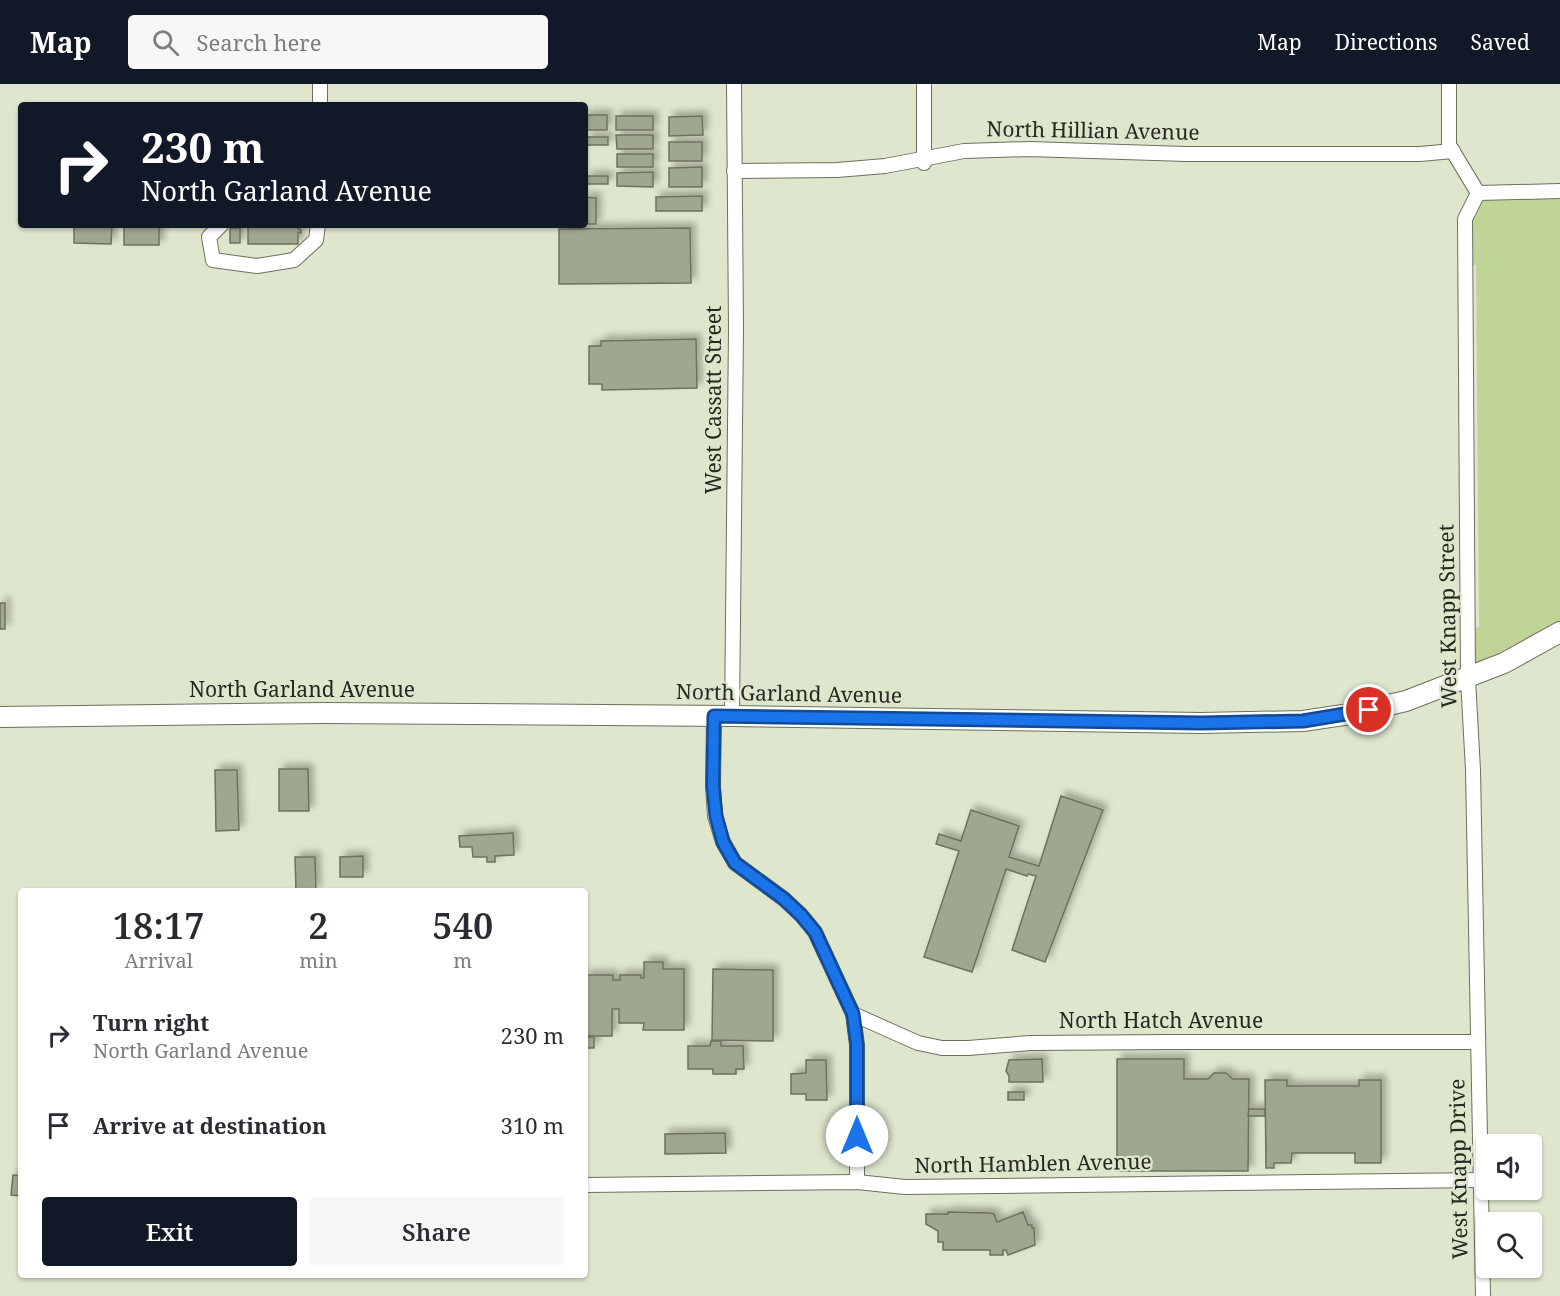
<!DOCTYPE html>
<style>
:root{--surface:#fff;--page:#f7f7f7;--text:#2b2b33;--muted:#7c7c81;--accent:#111827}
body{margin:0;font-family:"Noto Serif",serif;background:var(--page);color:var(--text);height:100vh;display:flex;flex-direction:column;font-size:22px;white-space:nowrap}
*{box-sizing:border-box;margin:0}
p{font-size:20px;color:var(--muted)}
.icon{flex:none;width:33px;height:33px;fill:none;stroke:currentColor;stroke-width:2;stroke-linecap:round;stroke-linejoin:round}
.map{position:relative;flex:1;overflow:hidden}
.sheet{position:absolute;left:18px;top:804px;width:570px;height:390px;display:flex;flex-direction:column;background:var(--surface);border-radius:6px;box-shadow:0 2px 4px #0004}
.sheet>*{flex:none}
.banner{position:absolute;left:18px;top:18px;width:570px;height:126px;border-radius:6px;box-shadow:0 2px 4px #0004;background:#111827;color:#fff;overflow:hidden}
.controls{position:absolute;left:1476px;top:1050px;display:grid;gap:12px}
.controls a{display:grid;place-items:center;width:66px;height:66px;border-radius:6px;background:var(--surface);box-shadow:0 2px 4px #0004;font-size:30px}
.pin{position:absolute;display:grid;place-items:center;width:51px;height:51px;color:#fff;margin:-26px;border:3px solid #fff;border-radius:50%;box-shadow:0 2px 6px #0007}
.me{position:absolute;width:66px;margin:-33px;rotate:0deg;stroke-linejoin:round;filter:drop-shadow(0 0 4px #0008)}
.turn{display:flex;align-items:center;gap:21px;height:126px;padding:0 24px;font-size:27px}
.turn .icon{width:78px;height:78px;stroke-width:2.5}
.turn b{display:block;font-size:42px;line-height:51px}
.eta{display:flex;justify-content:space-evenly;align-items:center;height:102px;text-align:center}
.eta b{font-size:36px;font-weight:600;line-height:42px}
.action{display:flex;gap:12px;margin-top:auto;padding:12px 24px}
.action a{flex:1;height:69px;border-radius:6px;background:var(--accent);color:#fff;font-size:24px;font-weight:600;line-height:69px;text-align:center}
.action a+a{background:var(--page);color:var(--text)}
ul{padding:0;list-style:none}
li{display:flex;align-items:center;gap:18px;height:90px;padding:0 24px}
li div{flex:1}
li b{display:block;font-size:22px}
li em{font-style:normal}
header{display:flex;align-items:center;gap:36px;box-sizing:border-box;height:84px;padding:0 30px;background:var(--accent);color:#fff}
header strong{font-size:28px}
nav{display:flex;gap:33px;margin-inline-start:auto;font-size:21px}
.search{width:420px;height:54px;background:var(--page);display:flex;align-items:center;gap:15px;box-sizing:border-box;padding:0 21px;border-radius:6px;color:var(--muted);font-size:22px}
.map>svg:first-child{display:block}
.green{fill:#c1d498}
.building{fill:#9fa790;stroke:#6c725d;stroke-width:1.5;filter:url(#shadow)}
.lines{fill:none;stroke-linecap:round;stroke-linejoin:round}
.minor-casing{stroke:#6a715c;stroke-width:16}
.secondary-casing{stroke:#6a715c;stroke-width:22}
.minor{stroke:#fff;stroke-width:14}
.secondary{stroke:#fff;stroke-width:20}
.route-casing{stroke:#114b97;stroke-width:15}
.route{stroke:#1a73e8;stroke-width:10}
.labels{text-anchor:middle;stroke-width:4.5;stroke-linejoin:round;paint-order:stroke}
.street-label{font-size:21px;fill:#262920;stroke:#dee6ce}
</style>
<header>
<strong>Map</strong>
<div class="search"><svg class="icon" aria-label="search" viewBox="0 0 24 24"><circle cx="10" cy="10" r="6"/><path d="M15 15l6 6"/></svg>Search here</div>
<nav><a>Map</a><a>Directions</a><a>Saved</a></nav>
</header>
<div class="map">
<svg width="1560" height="1212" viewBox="0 0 1560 1212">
<defs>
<filter id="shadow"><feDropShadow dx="5" dy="-5" stdDeviation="3" flood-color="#0004"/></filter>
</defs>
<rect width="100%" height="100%" fill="#dee6ce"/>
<path class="green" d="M 1560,110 L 1560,539 L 1508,568 L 1478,580 L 1472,576 L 1471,544 L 1479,543 L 1476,181 L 1470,181 C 1471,163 1468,141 1476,125 C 1486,105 1540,110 1560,110 Z"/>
<g class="building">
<rect x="585" y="31" width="22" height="15"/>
<rect x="616" y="32" width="37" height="14"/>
<path d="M 702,32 L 703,51 L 669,52 L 669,33 Z"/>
<path d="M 616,51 L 653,51 L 653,65 L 617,65 Z"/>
<rect x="587" y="53" width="21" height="8"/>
<rect x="669" y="58" width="33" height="19"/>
<rect x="617" y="70" width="36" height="13"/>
<path d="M 702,83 L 702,103 L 669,103 L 669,84 Z"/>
<path d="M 653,88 L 653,103 L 617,102 L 617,89 Z"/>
<rect x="587" y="92" width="21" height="8"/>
<path d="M 702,112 L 702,127 L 656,127 L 656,113 Z"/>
<path d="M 585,113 L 596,114 L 596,140 L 585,140 Z"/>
<path d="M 74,141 L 112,141 L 111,160 L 74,159 Z"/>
<path d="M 248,141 L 298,141 L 298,145 L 301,146 L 301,149 L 298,148 L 298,160 L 248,160 Z"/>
<rect x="124" y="143" width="35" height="18"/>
<rect x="230" y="144" width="10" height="15"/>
<path d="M 690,144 L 691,199 L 559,200 L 559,145 Z"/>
<path d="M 696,255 L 697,304 L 602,306 L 602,300 L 589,300 L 589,262 L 601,262 L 601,257 Z"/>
<rect x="0" y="519" width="5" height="26"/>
<path d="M 279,685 L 308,685 L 309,727 L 279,727 Z"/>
<path d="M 215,686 L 237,686 L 239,746 L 216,747 Z"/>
<path d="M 1061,712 L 1103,726 L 1045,878 L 1012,866 L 1036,792 L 1028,790 L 1027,792 L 1006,785 L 972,888 L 924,873 L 959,767 L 936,760 L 939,750 L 961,757 L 971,726 L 1019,742 L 1009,773 L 1039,782 Z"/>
<path d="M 513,749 L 514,771 L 495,772 L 495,778 L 487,778 L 487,773 L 473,773 L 472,763 L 460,763 L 459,752 Z"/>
<path d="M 363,772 L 363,793 L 340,793 L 340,773 Z"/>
<path d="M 295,773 L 315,773 L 316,807 L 296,807 Z"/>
<path d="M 644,878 L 663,878 L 663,885 L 684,885 L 684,946 L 643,946 L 644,939 L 619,939 L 619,925 L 612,925 L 612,952 L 585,952 L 585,891 L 613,891 L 613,896 L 620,896 L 620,891 L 641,891 L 641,894 L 644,894 Z"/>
<path d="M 713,885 L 773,886 L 773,957 L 712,956 Z"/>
<rect x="585" y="953" width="9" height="11"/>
<path d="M 711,957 L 721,957 L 721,962 L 743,962 L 744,985 L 736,985 L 736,990 L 713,990 L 713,985 L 688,985 L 688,962 L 710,962 Z"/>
<path d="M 1042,975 L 1043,998 L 1009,998 L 1009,992 L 1006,987 L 1009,976 Z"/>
<path d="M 1117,975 L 1184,975 L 1184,995 L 1208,995 L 1214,989 L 1226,989 L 1233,995 L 1249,995 L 1248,1087 L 1117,1087 Z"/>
<path d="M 806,976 L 826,976 L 827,1016 L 806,1016 L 806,1010 L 791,1010 L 791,990 L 806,989 Z"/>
<path d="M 1265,996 L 1287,996 L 1287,1002 L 1359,1002 L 1359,996 L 1381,996 L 1381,1079 L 1355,1079 L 1355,1069 L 1292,1069 L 1291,1079 L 1274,1079 L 1274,1084 L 1266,1084 Z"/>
<rect x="1008" y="1008" width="16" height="8"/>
<path d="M 1249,1025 L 1265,1025 L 1265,1032 L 1248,1032 Z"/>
<path d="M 725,1049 L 726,1069 L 665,1070 L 665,1050 Z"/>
<path d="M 13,1091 L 21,1092 L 21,1112 L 11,1111 Z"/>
<path d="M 948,1128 L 990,1129 L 994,1130 L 997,1138 L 1023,1128 L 1028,1141 L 1032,1141 L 1032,1144 L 1034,1144 L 1035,1161 L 1008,1171 L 1006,1166 L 1003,1166 L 1003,1171 L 990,1171 L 990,1166 L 943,1166 L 943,1158 L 938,1158 L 938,1147 L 926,1140 L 926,1130 L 948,1130 Z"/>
</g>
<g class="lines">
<g class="minor-casing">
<g id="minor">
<path d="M 320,0 L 320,21"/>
<path d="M 924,0 L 924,79"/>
<path d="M 1449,0 L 1449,61 L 1478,109"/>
<path d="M 734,87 L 837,86 L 885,82 L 964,67 L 1029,65 L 1186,70 L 1420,70 L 1453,67"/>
<path d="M 1478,109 L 1465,135 L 1468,595 L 1473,686 L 1483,1212"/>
<path d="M 1478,109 L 1560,107"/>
<path d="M 221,141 L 209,153 L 213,176 L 257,182 L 294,176 L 316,156 L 318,141"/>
<path d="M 714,632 L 713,702 L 715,732 L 723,758 L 735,779 L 784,815 L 801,831 L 815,848 L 853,930 L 857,961 L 857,1098"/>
<path d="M 732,632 L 736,245 L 734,0"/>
<path d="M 853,930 L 918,959 L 942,964 L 968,964 L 1030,959 L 1170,958 L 1477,958"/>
<path d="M 585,1101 L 857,1098 L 905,1103 L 1482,1096"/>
</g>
</g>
<g class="secondary-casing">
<path id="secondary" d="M 0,633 L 324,629 L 732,632 L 1201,639 L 1303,637 L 1350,630 L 1406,617 L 1504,579 L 1560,548"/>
</g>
<use href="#minor" class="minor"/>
<use href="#secondary" class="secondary"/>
</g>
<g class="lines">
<g class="route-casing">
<path id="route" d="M 857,1052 L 857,961 L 853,930 L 815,848 L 801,831 L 784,815 L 735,779 L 723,758 L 716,732 L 713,702 L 714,632 L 1202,639 L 1303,637 L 1369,626"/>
</g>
<use href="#route" class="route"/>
</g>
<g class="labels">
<g class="street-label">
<text transform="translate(1093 47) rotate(1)" y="7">North Hillian Avenue</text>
<text transform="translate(714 316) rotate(-90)" y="7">West Cassatt Street</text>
<text transform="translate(1448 532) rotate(-91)" y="7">West Knapp Street</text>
<text x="302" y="613">North Garland Avenue</text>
<text transform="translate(789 610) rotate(1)" y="7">North Garland Avenue</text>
<text x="1161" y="944">North Hatch Avenue</text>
<text transform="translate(1033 1080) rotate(-1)" y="7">North Hamblen Avenue</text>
<text transform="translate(1459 1085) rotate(-91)" y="7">West Knapp Drive</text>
</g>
</g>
</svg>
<div class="controls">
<a><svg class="icon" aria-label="sound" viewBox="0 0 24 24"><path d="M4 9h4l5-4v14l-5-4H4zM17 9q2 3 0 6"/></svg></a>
<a><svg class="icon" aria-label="search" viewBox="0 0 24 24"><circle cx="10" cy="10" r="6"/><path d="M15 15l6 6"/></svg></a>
</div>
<div class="pin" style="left:1369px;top:626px;background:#d93025"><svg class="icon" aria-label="arrive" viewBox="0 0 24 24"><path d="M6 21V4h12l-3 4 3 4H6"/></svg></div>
<svg class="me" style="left:857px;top:1052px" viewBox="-20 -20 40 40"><circle r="19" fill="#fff"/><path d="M0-13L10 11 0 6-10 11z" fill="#1a73e8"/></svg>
<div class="banner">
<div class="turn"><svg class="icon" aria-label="right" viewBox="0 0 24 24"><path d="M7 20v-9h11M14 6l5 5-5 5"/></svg><div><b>230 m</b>North Garland Avenue</div></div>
</div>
<section class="sheet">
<div class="eta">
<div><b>18:17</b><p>Arrival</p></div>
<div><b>2</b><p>min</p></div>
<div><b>540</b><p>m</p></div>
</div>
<ul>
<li><svg class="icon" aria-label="right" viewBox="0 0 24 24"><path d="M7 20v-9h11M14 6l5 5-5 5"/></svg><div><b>Turn right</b><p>North Garland Avenue</p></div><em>230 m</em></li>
<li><svg class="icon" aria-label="arrive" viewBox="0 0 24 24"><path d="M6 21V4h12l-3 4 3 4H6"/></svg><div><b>Arrive at destination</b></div><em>310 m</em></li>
</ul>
<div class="action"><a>Exit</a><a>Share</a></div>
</section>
</div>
